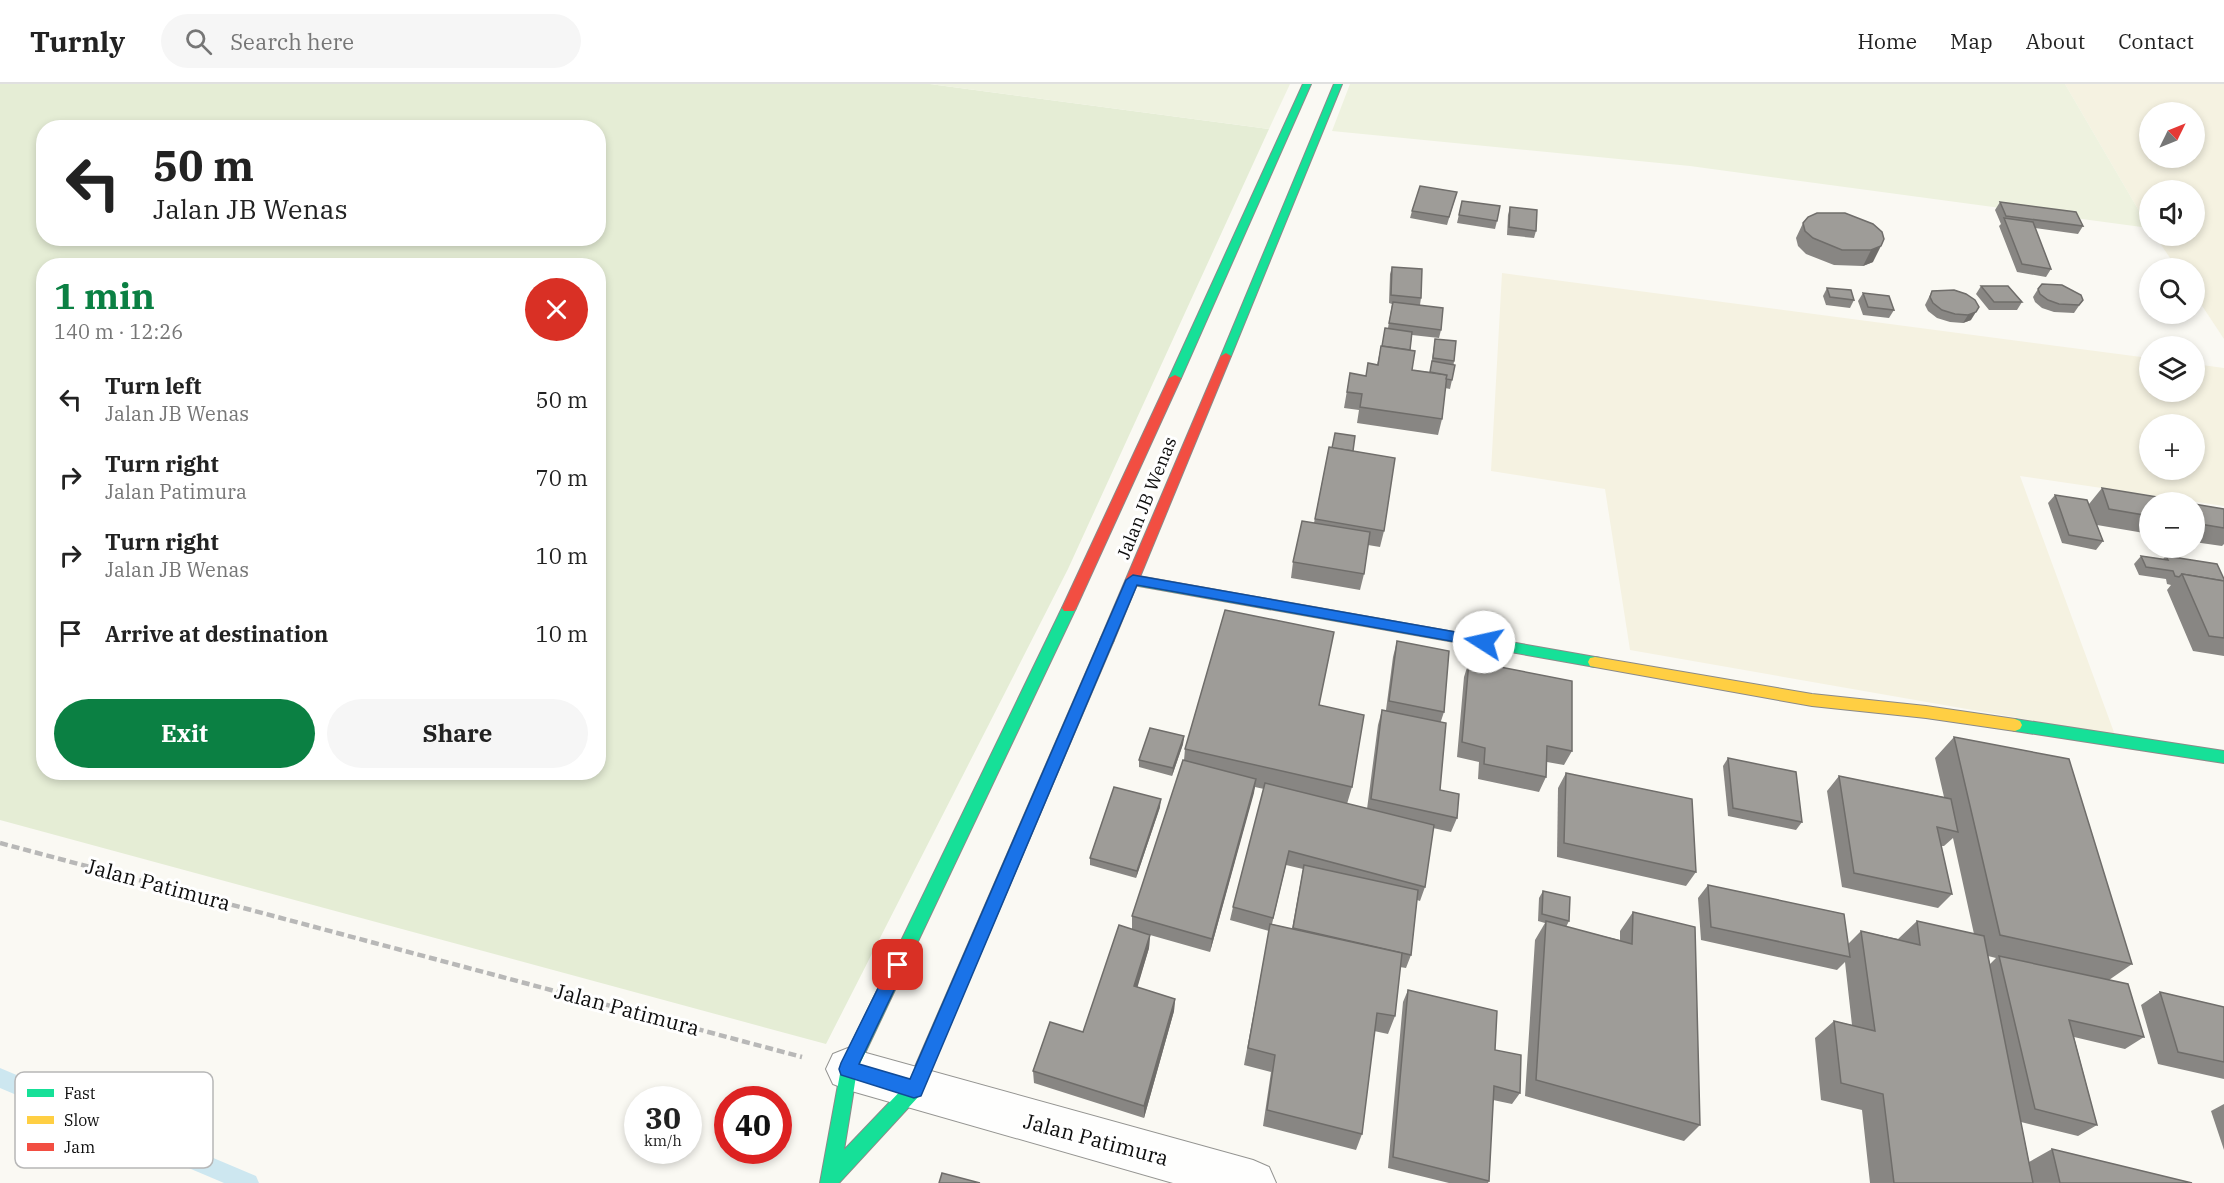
<!DOCTYPE html>
<meta charset="utf-8">
<style>
:root{--surface:#fff;--page:#f6f6f6;--text:#222;--muted:#767676;--line:#e0e0e0;--accent:#0b8043}
body{margin:0;font-family:"IBM Plex Serif",serif;background:var(--page);color:var(--text);height:100vh;display:flex;flex-direction:column;font-size:22px;white-space:nowrap}
*{box-sizing:border-box;margin:0}
p{font-size:20px;color:var(--muted)}
.icon{flex:none;width:33px;height:33px;fill:none;stroke:currentColor;stroke-width:2;stroke-linecap:round;stroke-linejoin:round}
.map{position:relative;flex:1;overflow:hidden}
.drawer{position:absolute;left:36px;top:174px;width:570px;height:522px;display:flex;flex-direction:column;background:var(--surface);border-radius:24px;box-shadow:0 3px 9px #0003}
.drawer>*{flex:none}
.hud{position:absolute;left:36px;top:36px;width:570px;height:126px;border-radius:24px;box-shadow:0 3px 9px #0003;background:#fff;color:var(--text);overflow:hidden}
.needle{width:39px;rotate:47deg}
.buttons{position:absolute;left:2139px;top:18px;display:grid;gap:12px}
.buttons a{display:grid;place-items:center;width:66px;height:66px;border-radius:50%;background:var(--surface);box-shadow:0 3px 9px #0003;font-size:30px}
.speed{position:absolute;left:624px;top:1002px;display:flex;gap:12px;font-size:30px;font-weight:700;text-align:center}
.speed>*{display:grid;place-content:center;width:78px;height:78px;border-radius:50%;background:var(--surface);box-shadow:0 3px 9px #0003;line-height:1}
.speed small{font-size:15px;font-weight:400}
.speed .limit{border:9px solid #d22;background:#fff;color:#111}
.pin{position:absolute;display:grid;place-items:center;width:51px;height:51px;color:#fff;margin:-26px;border-radius:12px;box-shadow:0 3px 9px #0006}
.me{position:absolute;width:66px;margin:-33px;rotate:280deg;stroke-linejoin:round;filter:drop-shadow(0 0 4px #0008)}
.turn{display:flex;align-items:center;gap:21px;height:126px;padding:0 18px;font-size:27px}
.turn .icon{width:78px;height:78px;stroke-width:2.5}
.turn b{display:block;font-size:42px;line-height:51px}
.round{display:grid;place-items:center;flex:none;width:63px;height:63px;border-radius:32px;background:var(--page)}
.summary{display:flex;align-items:center;justify-content:space-between;height:102px;padding:0 18px}
h1{font-size:36px;font-weight:700;line-height:45px;color:var(--accent)}
.primary-button{display:flex;gap:12px;margin-top:auto;padding:12px 18px}
.primary-button a{flex:1;height:69px;border-radius:36px;background:var(--accent);color:#fff;font-size:24px;font-weight:700;line-height:69px;text-align:center}
.primary-button a+a{background:var(--page);color:var(--text)}
ul{padding:0;list-style:none}
li{display:flex;align-items:center;gap:18px;height:78px;padding:0 18px}
li div{flex:1}
li b{display:block;font-size:22px}
li em{font-style:normal}
header{display:flex;align-items:center;gap:36px;box-sizing:border-box;height:84px;padding:0 30px;background:var(--surface);border-bottom:2px solid var(--line)}
header strong{font-size:28px}
nav{display:flex;gap:33px;margin-inline-start:auto;font-size:21px}
.search{width:420px;height:54px;background:var(--page);display:flex;align-items:center;gap:15px;box-sizing:border-box;padding:0 21px;border-radius:33px;color:var(--muted);font-size:22px}
.map>svg:first-child{display:block}
.farmland{fill:#f5f2e1;fill-rule:evenodd}
.green{fill:#e5edd5;fill-rule:evenodd}
.pitch{fill:#eef2df}
.lines{fill:none;stroke-linecap:round;stroke-linejoin:round}
.stream{fill:#cde7f0;fill-rule:evenodd}
.street-casing{stroke:#949491;stroke-width:2}
.fast-casing{stroke:#8b8a88;stroke-width:2}
.slow-casing{stroke:#8b8a88;stroke-width:2}
.jam-casing{stroke:#8b8a88;stroke-width:2}
.path{stroke:#b8b8b7;stroke-width:4.5;stroke-dasharray:8 4;stroke-linecap:butt}
.street{fill:#fefefd;fill-rule:evenodd}
.fast{fill:#16e098;fill-rule:evenodd}
.slow{fill:#ffcf43;fill-rule:evenodd}
.jam{fill:#f24e42;fill-rule:evenodd}
.wall{fill:#888683;fill-rule:evenodd}
.shaded-wall{fill:#6f6d6a}
.building{fill:#9e9c98;stroke:#6f6d6a;stroke-width:1.5}
.route{fill:#1a73e8;stroke:#114b97;stroke-width:1.5}
.labels{text-anchor:middle;stroke-width:6;stroke-linejoin:round;paint-order:stroke}
.street-label{font-size:18px;fill:#0e0e0e;stroke:#fff}
.near-street-label{font-size:21px;fill:#0e0e0e;stroke:#fff}
.key{fill:#fff;stroke:#b7b7b7;stroke-width:1.5}
.key-label{font-size:16px;fill:#0e0e0e}
</style>
<header>
<strong>Turnly</strong>
<div class="search"><svg class="icon" aria-label="search" viewBox="0 0 24 24"><circle cx="10" cy="10" r="6"/><path d="M15 15l6 6"/></svg>Search here</div>
<nav><a>Home</a><a>Map</a><a>About</a><a>Contact</a></nav>
</header>
<div class="map">
<svg width="2224" height="1099" viewBox="0 0 2224 1099">
<rect width="100%" height="100%" fill="#faf9f3"/>
<g class="farmland">
<path d="M 2065,0 L 2224,0 L 2224,255 L 2195,211 L 2194,184 L 2177,184 L 2155,152 L 2194,152 L 2194,106 L 2150,106 L 2149,144 ZM 2150,28 L 2194,28 L 2194,74 L 2150,74 Z"/>
<path d="M 1502,189 L 2149,274 L 2150,308 L 2194,308 L 2195,280 L 2224,284 L 2224,422 L 2020,392 L 2115,651 L 1630,566 L 1605,405 L 1491,387 ZM 2150,340 L 2194,340 L 2194,386 L 2150,386 Z"/>
</g>
<path class="green" d="M 0,0 L 930,0 L 1269,45 L 1068,485 L 826,960 L 0,736 ZM 44,44 L 598,44 L 598,154 L 44,154 ZM 44,182 L 598,182 L 598,688 L 44,688 Z"/>
<g class="pitch">
<path d="M 930,0 L 1290,0 L 1269,45 Z"/>
<path d="M 1350,0 L 2065,0 L 2149,144 L 1690,82 L 1332,47 Z"/>
</g>
<g class="lines">
<path class="stream" d="M 0,984 L 256,1092 L 259,1099 L 224,1099 L 0,1004 Z"/>
<g class="street-casing">
<path id="street" d="M 848,964 L 1253,1076 L 1269,1083 L 1276,1099 L 1173,1099 L 848,1006 L 833,1000 L 826,985 L 833,970 Z"/>
</g>
<g class="fast-casing">
<g id="fast">
<path d="M 1303,0 L 1311,0 L 1181,294 L 1175,297 L 1171,296 L 1169,294 Z"/>
<path d="M 1334,0 L 1342,0 L 1231,272 L 1226,275 L 1222,274 L 1221,272 Z"/>
<path d="M 1133,491 L 1595,573 L 1600,574 L 1602,578 L 1600,582 L 1595,583 L 1133,501 L 1127,496 Z"/>
<path d="M 1069,519 L 1076,524 L 857,986 L 844,1066 L 908,999 L 1100,556 L 1102,552 L 1112,552 L 1114,556 L 920,1011 L 839,1099 L 820,1099 L 842,979 L 1062,524 Z"/>
<path d="M 2015,635 L 2224,667 L 2224,679 L 2015,647 L 2010,645 L 2008,641 L 2010,637 Z"/>
</g>
</g>
<g class="slow-casing">
<path id="slow" d="M 1595,573 L 1812,610 L 1926,622 L 2015,635 L 2020,637 L 2022,641 L 2020,645 L 2015,647 L 1926,634 L 1812,622 L 1595,583 L 1590,582 L 1588,578 L 1590,574 Z"/>
</g>
<g class="jam-casing">
<g id="jam">
<path d="M 1226,269 L 1231,272 L 1114,556 L 1112,560 L 1102,560 L 1100,556 L 1221,272 Z"/>
<path d="M 1175,291 L 1181,294 L 1076,524 L 1074,527 L 1064,527 L 1062,524 L 1169,294 Z"/>
</g>
</g>
<path class="path" d="M 0,759 L 802,973"/>
<use href="#street" class="street"/>
<use href="#fast" class="fast"/>
<use href="#slow" class="slow"/>
<use href="#jam" class="jam"/>
</g>
<g class="wall">
<path d="M 1457,108 L 1447,141 L 1410,134 L 1412,127 Z"/>
<path d="M 1462,117 L 1497,137 L 1495,145 L 1457,139 Z"/>
<path d="M 2000,118 L 2083,142 L 2078,150 L 2035,144 L 2051,185 L 2046,193 L 2017,188 L 1999,142 L 2001,140 L 1995,126 Z"/>
<path d="M 1510,123 L 1536,147 L 1534,154 L 1507,151 L 1508,131 Z"/>
<path d="M 1803,139 L 1873,140 L 1873,178 L 1863,182 L 1834,181 L 1806,170 L 1798,162 L 1796,154 Z"/>
<path d="M 1392,183 L 1421,214 L 1420,221 L 1441,246 L 1439,254 L 1412,251 L 1410,266 L 1412,286 L 1430,288 L 1435,255 L 1454,277 L 1452,296 L 1450,305 L 1445,304 L 1442,335 L 1438,351 L 1357,339 L 1359,326 L 1344,324 L 1350,289 L 1365,292 L 1377,281 L 1381,262 L 1382,263 L 1388,244 L 1392,220 L 1389,219 L 1390,190 Z"/>
<path d="M 1981,202 L 2022,218 L 2017,226 L 1989,226 L 1976,210 Z"/>
<path d="M 1827,204 L 1854,216 L 1850,224 L 1826,221 L 1823,212 Z"/>
<path d="M 2038,205 L 2083,216 L 2074,229 L 2054,228 L 2042,224 L 2035,218 L 2033,213 Z"/>
<path d="M 1954,206 L 1971,236 L 1963,239 L 1950,238 L 1937,234 L 1928,227 L 1925,221 L 1932,207 Z"/>
<path d="M 1863,209 L 1894,226 L 1889,234 L 1863,231 L 1858,217 Z"/>
<path d="M 1329,363 L 1353,367 L 1384,447 L 1380,463 L 1368,461 L 1364,490 L 1360,506 L 1291,494 L 1293,478 L 1314,439 Z"/>
<path d="M 2102,404 L 2150,418 L 2150,450 L 2097,441 L 2103,457 L 2096,466 L 2062,459 L 2048,419 L 2055,411 L 2089,420 Z"/>
<path d="M 2194,420 L 2224,425 L 2224,460 L 2222,462 L 2194,458 Z"/>
<path d="M 2141,472 L 2163,475 L 2166,472 L 2224,495 L 2224,572 L 2193,567 L 2167,506 L 2171,501 L 2167,500 L 2166,495 L 2139,491 L 2134,480 Z"/>
<path d="M 1397,557 L 1444,628 L 1441,637 L 1440,706 L 1457,734 L 1451,748 L 1433,744 L 1425,803 L 1420,817 L 1417,816 L 1411,871 L 1406,884 L 1400,883 L 1395,932 L 1388,950 L 1374,947 L 1362,1050 L 1356,1066 L 1263,1042 L 1271,988 L 1244,981 L 1269,847 L 1230,836 L 1233,823 L 1264,705 L 1255,703 L 1210,868 L 1150,851 L 1149,864 L 1137,903 L 1175,915 L 1174,927 L 1144,1034 L 1034,999 L 1033,987 L 1083,948 L 1132,845 L 1132,832 L 1184,676 L 1185,665 L 1319,621 L 1352,703 L 1347,720 L 1367,725 L 1378,641 L 1382,626 L 1386,626 L 1393,573 ZM 1286,781 L 1303,785 L 1292,845 L 1272,840 Z"/>
<path d="M 1469,577 L 1572,667 L 1564,681 L 1547,678 L 1546,693 L 1539,708 L 1478,695 L 1479,678 L 1457,673 L 1464,593 Z"/>
<path d="M 1184,652 L 1183,660 L 1172,692 L 1139,683 L 1139,676 Z"/>
<path d="M 1954,653 L 2132,880 L 2109,896 L 2144,953 L 2125,965 L 2074,953 L 2097,1041 L 2078,1052 L 2021,1038 L 2029,1078 L 2052,1065 L 2192,1099 L 1870,1099 L 1862,1026 L 1821,1016 L 1815,954 L 1834,937 L 1852,941 L 1845,878 L 1837,886 L 1701,856 L 1698,814 L 1708,801 L 1848,860 L 1861,847 L 1898,855 L 1917,837 L 1974,850 L 1953,754 L 1944,762 L 1941,762 L 1952,810 L 1938,824 L 1842,803 L 1827,707 L 1839,692 L 1944,713 L 1935,674 ZM 1988,872 L 1996,874 L 1990,880 Z"/>
<path d="M 1728,674 L 1802,738 L 1796,746 L 1728,732 L 1723,682 Z"/>
<path d="M 1566,689 L 1696,788 L 1686,802 L 1557,773 L 1558,704 Z"/>
<path d="M 1160,723 L 1136,794 L 1090,781 L 1090,774 Z"/>
<path d="M 1543,807 L 1569,837 L 1566,843 L 1620,856 L 1620,847 L 1633,828 L 1700,1041 L 1684,1057 L 1525,1012 L 1535,856 L 1545,839 L 1538,837 L 1539,814 Z"/>
<path d="M 1408,906 L 1495,966 L 1520,1009 L 1512,1020 L 1493,1016 L 1489,1097 L 1488,1099 L 1449,1099 L 1388,1084 L 1403,918 Z"/>
<path d="M 2160,908 L 2224,923 L 2224,995 L 2158,980 L 2141,921 Z"/>
<path d="M 2224,1020 L 2224,1066 L 2211,1027 Z"/>
</g>
<g class="shaded-wall">
<path d="M 1881,162 L 1873,178 L 1863,182 L 1871,166 Z"/>
<path d="M 1976,228 L 1971,236 L 1963,239 L 1968,231 Z"/>
<path d="M 1184,652 L 1183,660 L 1172,692 L 1173,684 Z"/>
<path d="M 1256,695 L 1254,709 L 1210,868 L 1212,855 Z"/>
<path d="M 1161,715 L 1160,723 L 1136,794 L 1137,787 Z"/>
<path d="M 1150,851 L 1149,864 L 1134,915 L 1134,902 Z"/>
<path d="M 1175,915 L 1174,927 L 1144,1034 L 1144,1022 Z"/>
</g>
<g class="building">
<path d="M 1420,102 L 1457,108 L 1449,133 L 1412,127 Z"/>
<path d="M 1462,117 L 1500,122 L 1497,137 L 1459,131 Z"/>
<path d="M 2000,118 L 2076,128 L 2083,142 L 2006,132 Z"/>
<path d="M 1510,123 L 1537,126 L 1536,147 L 1509,143 Z"/>
<path d="M 1817,129 L 1845,129 L 1873,140 L 1882,148 L 1884,155 L 1881,162 L 1871,166 L 1842,166 L 1813,154 L 1805,147 L 1803,139 L 1808,133 Z"/>
<path d="M 2004,134 L 2033,138 L 2051,185 L 2022,180 Z"/>
<path d="M 1392,183 L 1422,185 L 1421,214 L 1391,211 Z"/>
<path d="M 2042,200 L 2062,201 L 2081,211 L 2083,216 L 2079,221 L 2059,220 L 2048,216 L 2040,210 L 2038,205 Z"/>
<path d="M 1981,202 L 2008,202 L 2022,218 L 1994,218 Z"/>
<path d="M 1827,204 L 1851,206 L 1854,216 L 1830,213 Z"/>
<path d="M 1954,206 L 1966,210 L 1975,216 L 1979,223 L 1976,228 L 1968,231 L 1955,230 L 1942,226 L 1933,219 L 1930,213 L 1932,207 Z"/>
<path d="M 1863,209 L 1889,212 L 1894,226 L 1868,223 Z"/>
<path d="M 1393,218 L 1443,224 L 1441,246 L 1389,239 Z"/>
<path d="M 1385,244 L 1412,248 L 1410,266 L 1382,262 Z"/>
<path d="M 1435,255 L 1456,257 L 1454,277 L 1433,274 Z"/>
<path d="M 1381,262 L 1415,267 L 1412,286 L 1447,291 L 1442,335 L 1360,323 L 1362,310 L 1347,308 L 1350,289 L 1366,292 L 1368,279 L 1378,281 Z"/>
<path d="M 1432,277 L 1455,281 L 1452,296 L 1446,295 L 1447,291 L 1430,288 Z"/>
<path d="M 1335,349 L 1355,352 L 1353,367 L 1332,364 Z"/>
<path d="M 1329,363 L 1395,374 L 1384,447 L 1315,435 Z"/>
<path d="M 2102,404 L 2188,418 L 2150,418 L 2150,432 L 2109,425 Z"/>
<path d="M 2055,411 L 2087,416 L 2103,457 L 2069,451 Z"/>
<path d="M 2194,420 L 2224,425 L 2224,444 L 2194,439 Z"/>
<path d="M 1302,437 L 1370,448 L 1364,490 L 1293,478 Z"/>
<path d="M 2141,472 L 2168,476 L 2166,472 L 2217,480 L 2224,495 L 2224,497 L 2182,490 L 2179,493 L 2175,492 L 2173,487 L 2146,483 Z"/>
<path d="M 2182,490 L 2224,497 L 2224,554 L 2209,552 Z"/>
<path d="M 1225,526 L 1334,548 L 1319,621 L 1364,631 L 1352,703 L 1185,665 Z"/>
<path d="M 1397,557 L 1449,567 L 1444,628 L 1389,617 Z"/>
<path d="M 1469,577 L 1572,597 L 1572,667 L 1547,662 L 1546,693 L 1484,680 L 1485,664 L 1462,658 Z"/>
<path d="M 1382,626 L 1446,639 L 1440,706 L 1459,710 L 1457,734 L 1371,715 Z"/>
<path d="M 1150,644 L 1184,652 L 1173,684 L 1139,676 Z"/>
<path d="M 1954,653 L 2069,675 L 2132,880 L 2000,851 Z"/>
<path d="M 1728,674 L 1796,688 L 1802,738 L 1733,724 Z"/>
<path d="M 1183,676 L 1256,695 L 1212,855 L 1132,832 Z"/>
<path d="M 1566,689 L 1692,715 L 1696,788 L 1564,759 Z"/>
<path d="M 1839,692 L 1951,715 L 1958,748 L 1937,743 L 1952,810 L 1854,789 Z"/>
<path d="M 1265,699 L 1434,741 L 1425,803 L 1289,767 L 1273,834 L 1233,823 Z"/>
<path d="M 1114,703 L 1161,715 L 1137,787 L 1090,774 Z"/>
<path d="M 1304,781 L 1418,806 L 1411,871 L 1293,844 Z"/>
<path d="M 1708,801 L 1844,830 L 1850,873 L 1711,843 Z"/>
<path d="M 1543,807 L 1570,813 L 1569,837 L 1542,830 Z"/>
<path d="M 1633,828 L 1695,843 L 1700,1041 L 1536,996 L 1546,837 L 1632,860 Z"/>
<path d="M 1917,837 L 1984,852 L 2033,1099 L 1894,1099 L 1883,1010 L 1841,999 L 1834,937 L 1875,947 L 1861,847 L 1920,861 Z"/>
<path d="M 1270,840 L 1402,869 L 1395,932 L 1377,929 L 1362,1050 L 1267,1026 L 1275,971 L 1248,964 Z"/>
<path d="M 1119,841 L 1150,851 L 1134,902 L 1175,915 L 1144,1022 L 1033,987 L 1050,938 L 1083,948 Z"/>
<path d="M 1999,872 L 2128,900 L 2144,953 L 2069,936 L 2097,1041 L 2035,1025 Z"/>
<path d="M 1408,906 L 1497,927 L 1495,966 L 1521,971 L 1520,1009 L 1494,1002 L 1489,1097 L 1393,1073 Z"/>
<path d="M 2160,908 L 2224,923 L 2224,978 L 2178,968 Z"/>
<path d="M 2052,1065 L 2192,1099 L 2060,1099 Z"/>
<path d="M 942,1089 L 980,1099 L 939,1099 Z"/>
</g>
<path class="route" d="M 1133,491 L 1484,553 L 1491,558 L 1484,563 L 1137,501 L 921,1012 L 914,1014 L 841,991 L 839,985 L 841,979 L 892,876 L 898,873 L 904,876 L 906,881 L 859,980 L 910,995 L 1126,496 Z"/>
<g class="labels">
<g class="street-label">
<text transform="translate(1147 414) rotate(-68)" y="6">Jalan JB Wenas</text>
</g>
<g class="near-street-label">
<text transform="translate(158 801) rotate(15)" y="7">Jalan Patimura</text>
<text transform="translate(627 926) rotate(15)" y="7">Jalan Patimura</text>
<text transform="translate(1096 1056) rotate(15)" y="7">Jalan Patimura</text>
</g>
</g>
<rect x="15" y="988" width="198" height="96" rx="9" class="key"/>
<rect x="27" y="1005" width="27" height="8" fill="#16e098"/>
<rect x="27" y="1032" width="27" height="8" fill="#ffcf43"/>
<rect x="27" y="1059" width="27" height="8" fill="#f24e42"/>
<g class="key-label">
<text x="64" y="1015">Fast</text>
<text x="64" y="1042">Slow</text>
<text x="64" y="1069">Jam</text>
</g>
</svg>
<div class="buttons">
<a><svg class="needle" viewBox="-14 -14 28 28"><path d="M0-13l5 13h-10z" fill="#e53935"/><path d="M0 13l5-13h-10z" fill="#767676"/></svg></a>
<a><svg class="icon" aria-label="sound" viewBox="0 0 24 24"><path d="M4 9h4l5-4v14l-5-4H4zM17 9q2 3 0 6"/></svg></a>
<a><svg class="icon" aria-label="search" viewBox="0 0 24 24"><circle cx="10" cy="10" r="6"/><path d="M15 15l6 6"/></svg></a>
<a><svg class="icon" aria-label="layers" viewBox="0 0 24 24"><path d="M12 4l9 5-9 5-9-5zM3 14l9 5 9-5"/></svg></a>
<a>+</a>
<a>−</a>
</div>
<div class="speed"><div>30<small>km/h</small></div><div class="limit">40</div></div>
<div class="pin" style="left:898px;top:881px;background:#d93025"><svg class="icon" aria-label="arrive" viewBox="0 0 24 24"><path d="M6 21V4h12l-3 4 3 4H6"/></svg></div>
<svg class="me" style="left:1484px;top:558px" viewBox="-20 -20 40 40"><circle r="19" fill="#fff"/><path d="M0-13L10 11 0 6-10 11z" fill="#1a73e8"/></svg>
<div class="hud">
<div class="turn"><svg class="icon" aria-label="left" viewBox="0 0 24 24"><path d="M17 20v-9H6M10 6l-5 5 5 5"/></svg><div><b>50 m</b>Jalan JB Wenas</div></div>
</div>
<section class="drawer">
<div class="summary"><div><h1>1 min</h1><p>140 m · 12:26</p></div><a class="round" style="background:#d93025;color:#fff"><svg class="icon" aria-label="close" viewBox="0 0 24 24"><path d="M6 6l12 12M18 6L6 18"/></svg></a></div>
<ul>
<li><svg class="icon" aria-label="left" viewBox="0 0 24 24"><path d="M17 20v-9H6M10 6l-5 5 5 5"/></svg><div><b>Turn left</b><p>Jalan JB Wenas</p></div><em>50 m</em></li>
<li><svg class="icon" aria-label="right" viewBox="0 0 24 24"><path d="M7 20v-9h11M14 6l5 5-5 5"/></svg><div><b>Turn right</b><p>Jalan Patimura</p></div><em>70 m</em></li>
<li><svg class="icon" aria-label="right" viewBox="0 0 24 24"><path d="M7 20v-9h11M14 6l5 5-5 5"/></svg><div><b>Turn right</b><p>Jalan JB Wenas</p></div><em>10 m</em></li>
<li><svg class="icon" aria-label="arrive" viewBox="0 0 24 24"><path d="M6 21V4h12l-3 4 3 4H6"/></svg><div><b>Arrive at destination</b></div><em>10 m</em></li>
</ul>
<div class="primary-button"><a>Exit</a><a>Share</a></div>
</section>
</div>
